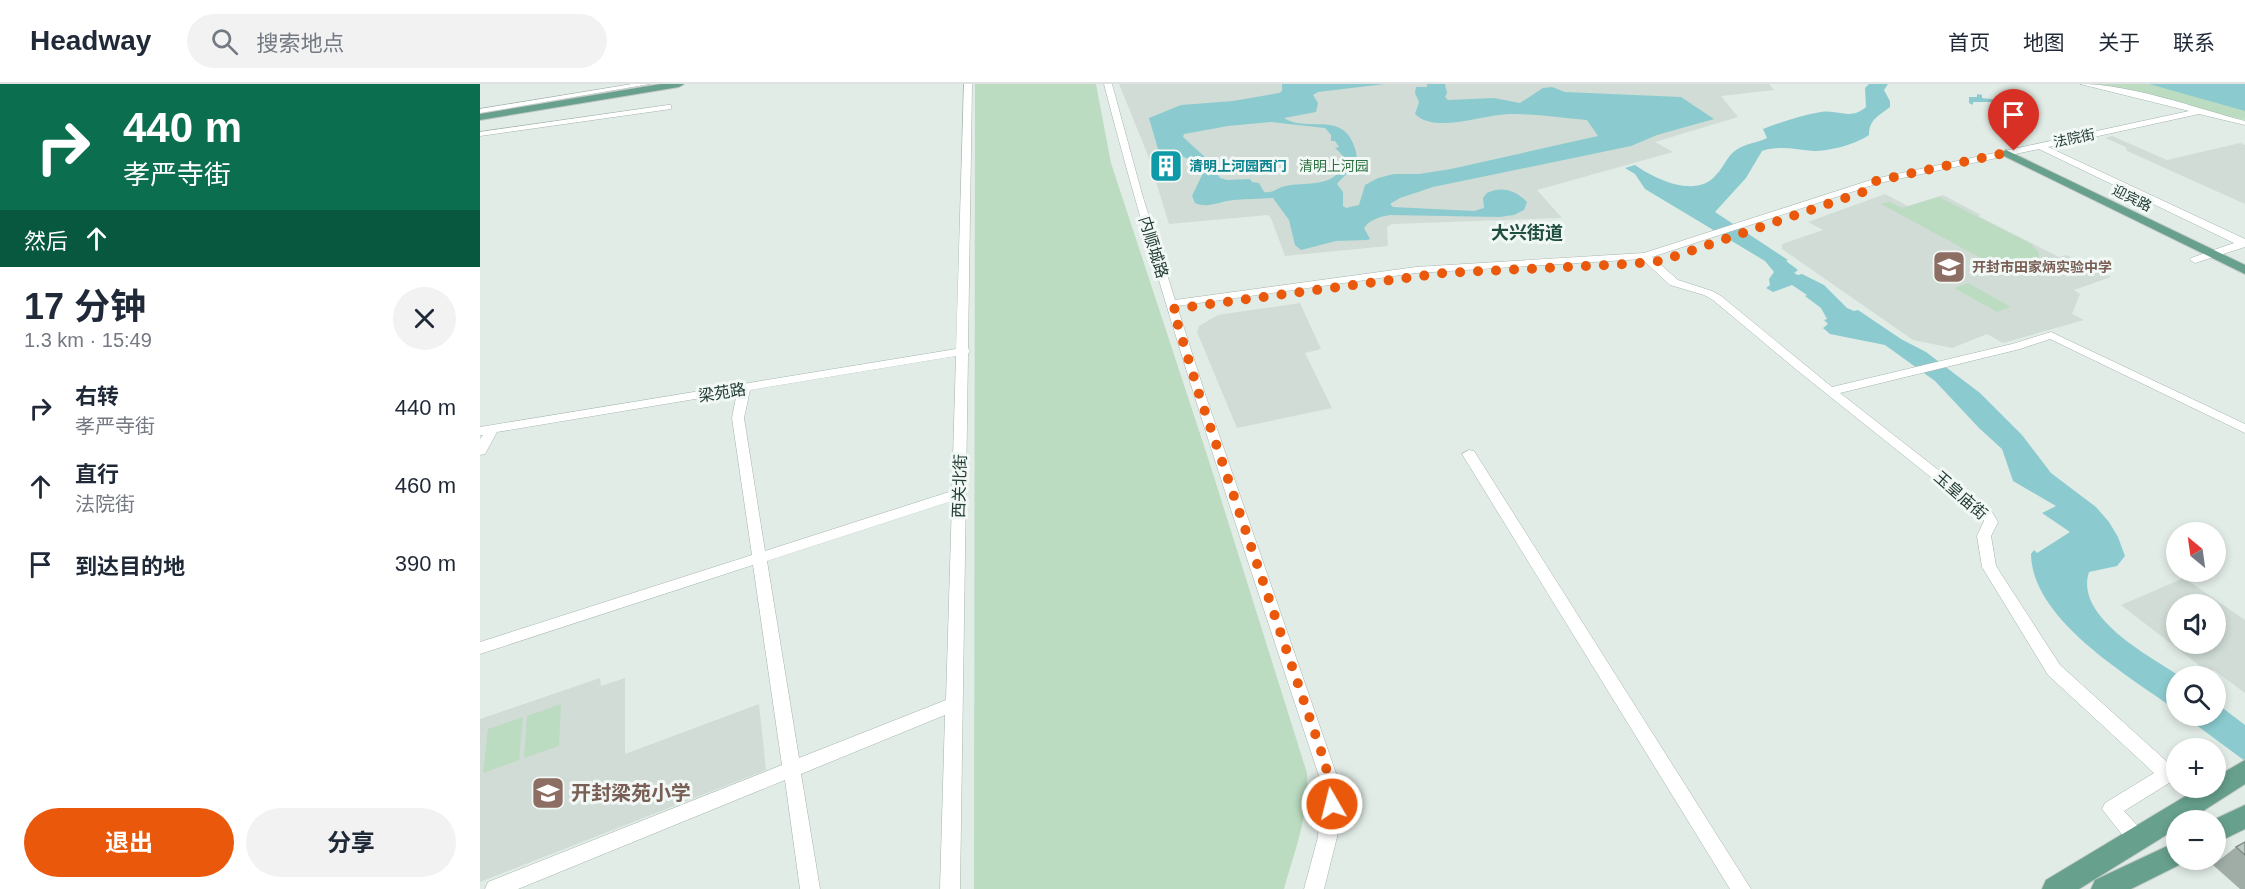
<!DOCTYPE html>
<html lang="zh">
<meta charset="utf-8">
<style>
:root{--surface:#fff;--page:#f2f2f3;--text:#1f2937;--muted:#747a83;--line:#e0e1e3;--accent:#ea580c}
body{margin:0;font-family:Helvetica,"Noto Sans SC",sans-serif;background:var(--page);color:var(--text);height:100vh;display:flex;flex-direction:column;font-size:22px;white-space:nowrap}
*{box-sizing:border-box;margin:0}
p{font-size:20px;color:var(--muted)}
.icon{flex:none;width:33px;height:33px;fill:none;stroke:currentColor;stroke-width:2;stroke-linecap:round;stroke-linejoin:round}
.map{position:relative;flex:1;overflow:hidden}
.side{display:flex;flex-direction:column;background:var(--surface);width:480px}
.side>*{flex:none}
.guide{background:#0b6e4f;color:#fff;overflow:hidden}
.needle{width:39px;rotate:331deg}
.fabs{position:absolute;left:1686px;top:438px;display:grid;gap:12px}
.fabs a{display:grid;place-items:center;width:60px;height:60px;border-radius:50%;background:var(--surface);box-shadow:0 3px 9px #0003;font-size:30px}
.pin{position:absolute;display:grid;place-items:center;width:51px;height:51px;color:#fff;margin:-62px -26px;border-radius:50% 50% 50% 0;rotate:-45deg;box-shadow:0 0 6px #0007}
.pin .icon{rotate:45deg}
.me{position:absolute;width:66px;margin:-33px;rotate:352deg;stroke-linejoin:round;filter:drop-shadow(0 0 4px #0008)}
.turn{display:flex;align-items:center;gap:21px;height:126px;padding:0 24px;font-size:27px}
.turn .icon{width:78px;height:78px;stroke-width:2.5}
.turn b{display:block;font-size:42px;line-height:51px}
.then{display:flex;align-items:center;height:57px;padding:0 24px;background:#0003;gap:12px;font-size:22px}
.round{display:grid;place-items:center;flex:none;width:63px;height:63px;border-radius:32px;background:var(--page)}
.summary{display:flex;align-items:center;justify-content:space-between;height:102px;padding:0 24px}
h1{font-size:36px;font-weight:700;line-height:45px}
.button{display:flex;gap:12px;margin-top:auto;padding:12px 24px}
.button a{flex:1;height:69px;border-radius:36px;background:var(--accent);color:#fff;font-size:24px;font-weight:700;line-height:69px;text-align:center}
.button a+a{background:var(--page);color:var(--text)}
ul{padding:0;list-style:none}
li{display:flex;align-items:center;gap:18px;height:78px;padding:0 24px}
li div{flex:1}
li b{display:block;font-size:22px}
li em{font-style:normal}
header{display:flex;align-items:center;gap:36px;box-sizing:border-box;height:84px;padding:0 30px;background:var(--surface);border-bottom:2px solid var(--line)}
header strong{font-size:28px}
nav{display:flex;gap:33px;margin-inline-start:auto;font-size:21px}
.search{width:420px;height:54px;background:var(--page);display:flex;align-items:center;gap:15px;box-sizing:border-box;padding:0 21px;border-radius:33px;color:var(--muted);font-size:22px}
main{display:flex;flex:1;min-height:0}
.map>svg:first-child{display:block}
.built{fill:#d0dcd5;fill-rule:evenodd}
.green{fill:#bbdcc1}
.water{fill:#8bcbcf;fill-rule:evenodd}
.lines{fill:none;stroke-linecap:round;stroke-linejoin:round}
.minor-casing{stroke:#a5b4ad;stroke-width:1}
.major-casing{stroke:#c1c8c6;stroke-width:2}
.minor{fill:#fff;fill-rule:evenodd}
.major{fill:#67a08c;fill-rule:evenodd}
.wall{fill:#a0ada7}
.shaded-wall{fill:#828d88}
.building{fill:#bac9c2;stroke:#828d88;stroke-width:1.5}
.route{stroke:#ea580c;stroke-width:10;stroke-dasharray:0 18}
.labels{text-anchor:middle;stroke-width:6;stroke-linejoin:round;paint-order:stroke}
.far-street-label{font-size:14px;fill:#223c33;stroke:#f2f8f5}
.far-culture-label{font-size:14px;font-weight:bold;fill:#0d838f;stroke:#f2f8f5;text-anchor:start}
.far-park-label{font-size:14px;fill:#2e7242;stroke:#f2f8f5}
.far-education-label{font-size:14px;font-weight:bold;fill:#785e54;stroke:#f2f8f5;text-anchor:start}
.street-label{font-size:16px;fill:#223c33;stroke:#f2f8f5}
.far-district-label{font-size:18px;font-weight:bold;fill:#1f4e3e;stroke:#f2f8f5}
.near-education-label{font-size:20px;font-weight:bold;fill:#785e54;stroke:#f2f8f5;text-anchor:start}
</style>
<header>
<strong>Headway</strong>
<div class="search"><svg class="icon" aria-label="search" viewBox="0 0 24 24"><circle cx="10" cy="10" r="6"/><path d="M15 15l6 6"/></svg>搜索地点</div>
<nav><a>首页</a><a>地图</a><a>关于</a><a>联系</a></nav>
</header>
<main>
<section class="side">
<div class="guide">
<div class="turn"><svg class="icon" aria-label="right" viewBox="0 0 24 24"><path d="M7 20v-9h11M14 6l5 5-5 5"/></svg><div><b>440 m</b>孝严寺街</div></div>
<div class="then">然后<svg class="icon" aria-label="ahead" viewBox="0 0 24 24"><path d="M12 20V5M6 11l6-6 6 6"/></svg></div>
</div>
<div class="summary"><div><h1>17 分钟</h1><p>1.3 km · 15:49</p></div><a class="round"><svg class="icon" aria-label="close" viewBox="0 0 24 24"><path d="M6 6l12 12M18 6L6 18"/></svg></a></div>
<ul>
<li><svg class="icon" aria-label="right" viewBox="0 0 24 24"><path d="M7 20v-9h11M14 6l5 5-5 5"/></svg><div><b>右转</b><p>孝严寺街</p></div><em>440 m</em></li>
<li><svg class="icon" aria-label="ahead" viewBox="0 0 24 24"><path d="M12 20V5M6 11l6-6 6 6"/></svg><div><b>直行</b><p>法院街</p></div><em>460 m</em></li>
<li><svg class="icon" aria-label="arrive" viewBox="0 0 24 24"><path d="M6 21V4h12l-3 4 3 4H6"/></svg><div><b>到达目的地</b></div><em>390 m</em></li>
</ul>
<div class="button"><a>退出</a><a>分享</a></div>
</section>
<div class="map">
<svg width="1765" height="805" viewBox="0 0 1765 805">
<rect width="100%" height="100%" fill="#e2ece6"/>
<g class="built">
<path d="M 639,0 L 1289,0 L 1294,6 L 1241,12 L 1258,33 L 1175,58 L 1193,68 L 1057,106 L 1082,134 L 912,140 L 907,143 L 908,162 L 805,172 L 791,134 L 788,131 L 689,140 L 667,69 Z"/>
<path d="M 1632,52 L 1687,76 L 1760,59 L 1765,61 L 1765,120 L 1647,67 L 1646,63 L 1625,54 Z"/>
<path d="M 1405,110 L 1428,122 L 1463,111 L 1501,131 L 1498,132 L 1579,173 L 1586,171 L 1631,193 L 1594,206 L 1600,210 L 1592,230 L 1604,236 L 1523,259 L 1507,250 L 1472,264 L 1433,256 L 1302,165 L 1302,160 L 1343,146 L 1328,138 Z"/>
<path d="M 820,219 L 841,265 L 825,269 L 852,324 L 757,344 L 717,248 L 719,242 L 738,231 Z"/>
<path d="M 1704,494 L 1765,536 L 1765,609 L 1734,586 L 1729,589 L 1641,521 ZM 1736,520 L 1736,560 L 1696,560 L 1696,520 Z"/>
<path d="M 120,594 L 121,602 L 145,594 L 145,670 L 279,620 L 286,686 L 0,798 L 0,635 Z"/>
</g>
<g class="green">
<path d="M 495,0 L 616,0 L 631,79 L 729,377 L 827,689 C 829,731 815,766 804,805 L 494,805 Z"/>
<path d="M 1616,0 L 1765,0 L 1765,36 Z"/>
<path d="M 1459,113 L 1551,160 L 1559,169 L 1559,174 L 1551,180 L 1523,186 L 1401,120 L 1410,118 L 1422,124 Z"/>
<path d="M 1488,199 L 1529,222 L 1530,223 L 1517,228 L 1474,204 Z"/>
<path d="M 81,620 L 79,662 L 44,674 L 47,632 Z"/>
<path d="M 43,633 L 39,676 L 3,689 L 8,645 Z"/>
</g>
<g class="water">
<path d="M 802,0 L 905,0 L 838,8 L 833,11 L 838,19 L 836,28 L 804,34 C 824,48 859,29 872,57 C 884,83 871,83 857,100 L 863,108 L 863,122 L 866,124 L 879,121 L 885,101 L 898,94 L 914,90 L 939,90 L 971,85 L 1118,52 L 1107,36 C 1081,34 1057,30 1032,30 C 1005,29 956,51 935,30 L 939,18 L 935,9 L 936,3 L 947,3 L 947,0 L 965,0 L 967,9 L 965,13 L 968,16 L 1014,14 L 1040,19 L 1063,4 L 1072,3 L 1085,8 L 1201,13 L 1234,35 L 1177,51 L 1151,62 L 953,103 L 920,114 L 910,120 L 913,123 L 994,127 L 1004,124 L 1003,114 L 1007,109 C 1022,102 1035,106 1047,118 L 1044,126 L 1034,131 L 1019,133 L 910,131 C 900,133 890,135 884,144 L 890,155 L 887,156 L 856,157 L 821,166 L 815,161 L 809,136 L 793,114 C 780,115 767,115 754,116 C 740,117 728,125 715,119 L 712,112 L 723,89 L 712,82 L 710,76 C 700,70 689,71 678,65 L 669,34 L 701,21 L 753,17 L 799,9 L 802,7 ZM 791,38 L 845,44 L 851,51 L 851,57 L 855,57 L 859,63 L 855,64 C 864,72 868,77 860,87 C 848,103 824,98 806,102 C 797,103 794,110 784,108 L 779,99 L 772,98 L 770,95 L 747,96 L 740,94 L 726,74 L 703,53 L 704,50 L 748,42 Z"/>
<path d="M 1389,0 L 1408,0 L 1404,6 L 1410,17 L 1410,23 C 1399,32 1389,35 1389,51 C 1376,60 1351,67 1334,67 C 1317,66 1300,61 1282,67 L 1266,94 L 1235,128 L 1308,176 L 1306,177 L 1318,186 L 1314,189 L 1318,191 L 1322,190 L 1344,201 L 1367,224 L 1374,227 L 1378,226 L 1421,255 L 1446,268 L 1500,309 L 1542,351 L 1571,389 L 1616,423 L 1629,438 L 1638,453 L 1645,472 L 1637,482 L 1609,488 C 1594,533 1671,573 1700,592 L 1696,592 L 1696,626 C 1649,592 1552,536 1551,470 L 1554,466 L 1557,469 L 1590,448 L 1562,429 L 1576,422 L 1533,397 L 1522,365 L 1499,344 L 1455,297 L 1405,261 L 1350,250 L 1343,244 L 1348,240 L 1344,236 L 1347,235 L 1341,224 L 1325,212 L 1327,211 L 1312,201 L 1293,208 L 1286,204 L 1290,201 L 1289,195 L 1294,188 L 1285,177 L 1165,105 L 1155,90 L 1145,84 L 1155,81 C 1175,95 1216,115 1236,91 C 1244,83 1247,72 1256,66 C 1266,59 1277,59 1287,54 L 1283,45 C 1301,38 1322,31 1341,28 C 1359,25 1370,37 1386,23 L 1385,4 Z"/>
<path d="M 1669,0 L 1765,0 L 1765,27 Z"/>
<path d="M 1497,10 L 1502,11 L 1502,14 L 1519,16 L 1534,12 L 1556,19 L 1552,21 L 1535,19 L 1538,23 L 1533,24 L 1515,18 L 1493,18 L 1493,21 L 1489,19 L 1489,13 L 1497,13 Z"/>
<path d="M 1736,619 L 1765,641 L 1765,677 L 1704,632 L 1736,632 Z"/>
</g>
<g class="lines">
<g class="minor-casing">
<g id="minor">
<path d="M 152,0 L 170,0 L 0,29 L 0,25 Z"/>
<path d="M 484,0 L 492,0 L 488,264 L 490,267 L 488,270 L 480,805 L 460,805 L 465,631 L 321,690 L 340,805 L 320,805 L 305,696 L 38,805 L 5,805 L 8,798 L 302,681 L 273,481 L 0,570 L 0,558 L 272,471 L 252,334 L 257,308 L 17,348 L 5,370 L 0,371 L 0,355 L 3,351 L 0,351 L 0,343 L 476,265 ZM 476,272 L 472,407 L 285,467 L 264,334 L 270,306 ZM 472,417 L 466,616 L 319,674 L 287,477 Z"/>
<path d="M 624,0 L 632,0 L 662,110 L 695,216 L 936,183 L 1164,169 L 1394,95 L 1709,27 L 1600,0 C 1650,0 1716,24 1765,37 L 1765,41 L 1719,30 L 1568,63 L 1765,155 L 1765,163 L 1715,179 L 1710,176 L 1711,174 L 1754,159 L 1559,65 L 1399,99 L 1172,173 L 1198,196 L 1232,207 L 1241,212 L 1352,303 L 1532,260 L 1571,248 L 1765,340 L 1765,349 L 1570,255 L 1540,265 L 1360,309 L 1512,428 L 1518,438 L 1511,452 L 1516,482 L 1580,581 L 1694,684 L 1696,689 L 1694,696 L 1644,727 L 1665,750 L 1667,756 L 1665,762 L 1658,765 L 1651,762 L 1622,725 L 1625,719 L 1674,689 L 1568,591 L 1502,483 L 1497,452 L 1504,437 L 1502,434 L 1318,287 L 1233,216 L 1224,211 L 1190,201 L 1162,175 L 936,189 L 697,222 L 726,313 L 859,698 L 857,753 L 844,805 L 824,805 L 838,753 L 841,698 C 765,467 685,236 624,0 Z"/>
<path d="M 188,21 L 191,21 L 191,25 L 0,52 L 0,48 Z"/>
<path d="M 989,366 L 994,367 L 1271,805 L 1250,805 L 982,370 Z"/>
</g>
</g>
<g class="major-casing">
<g id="major">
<path d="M 181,0 L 204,0 L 199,3 L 0,36 L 0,30 Z"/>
<path d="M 1526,66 L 1765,181 L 1765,190 L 1522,71 L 1520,69 Z"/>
<path d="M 1765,676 L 1765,700 L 1709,736 L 1696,736 L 1696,745 L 1599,805 L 1562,805 L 1566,796 L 1719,704 L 1736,704 L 1736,693 Z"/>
<path d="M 1765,721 L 1765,745 L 1736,759 L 1736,736 L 1733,736 Z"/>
<path d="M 1696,758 L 1696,776 L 1706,776 L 1705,778 L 1651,805 L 1611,805 L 1615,796 Z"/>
</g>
</g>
<use href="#minor" class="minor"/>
<use href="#major" class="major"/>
</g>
<path class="wall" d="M 1765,758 L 1765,805 L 1760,805 L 1733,781 L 1756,763 Z"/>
<path class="shaded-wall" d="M 691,78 L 692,87 L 683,88 L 682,79 Z"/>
<g class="building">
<path d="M 688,67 L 691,78 L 682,79 L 679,69 Z"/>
<path d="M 1765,758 L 1765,771 L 1756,763 Z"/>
</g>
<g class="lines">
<path class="route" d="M 852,720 L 850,698 L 843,673 L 720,313 L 693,225 L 964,189 L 1148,180 L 1181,177 L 1383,108 L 1396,97 L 1534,67"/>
</g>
<defs>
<g id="building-square" transform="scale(1.725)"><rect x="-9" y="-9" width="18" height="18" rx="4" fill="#0f9aa8" stroke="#f2f8f5"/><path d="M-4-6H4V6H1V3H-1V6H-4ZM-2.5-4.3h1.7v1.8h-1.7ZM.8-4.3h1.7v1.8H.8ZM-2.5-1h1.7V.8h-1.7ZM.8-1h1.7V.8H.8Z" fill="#fff"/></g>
<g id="school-square" transform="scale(1.725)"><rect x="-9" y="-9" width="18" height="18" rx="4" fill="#8d6e63" stroke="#f2f8f5"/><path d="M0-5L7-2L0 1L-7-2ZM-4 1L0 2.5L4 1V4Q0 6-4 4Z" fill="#fff"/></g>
</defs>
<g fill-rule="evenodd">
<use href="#building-square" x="686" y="82"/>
<use href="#school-square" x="1469" y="183"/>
<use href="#school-square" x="68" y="709"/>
</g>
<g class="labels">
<g class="far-street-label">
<text transform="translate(1594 54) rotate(-12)" y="5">法院街</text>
<text transform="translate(1652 114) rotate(26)" y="5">迎宾路</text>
</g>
<g class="far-culture-label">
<text x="709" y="87">清明上河园西门</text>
</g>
<g class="far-park-label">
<text x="854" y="87">清明上河园</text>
</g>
<g class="far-education-label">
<text x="1492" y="188">开封市田家炳实验中学</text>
</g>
<g class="street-label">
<text transform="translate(674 163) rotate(73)" y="6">内顺城路</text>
<text transform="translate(242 308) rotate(-9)" y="6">梁苑路</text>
<text transform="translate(479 402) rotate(-88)" y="6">西关北街</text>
<text transform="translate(1481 411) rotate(41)" y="6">玉皇庙街</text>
</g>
<g class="far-district-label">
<text x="1047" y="155">大兴街道</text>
</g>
<g class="near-education-label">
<text x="91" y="716">开封梁苑小学</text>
</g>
</g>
</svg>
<div class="fabs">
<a><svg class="needle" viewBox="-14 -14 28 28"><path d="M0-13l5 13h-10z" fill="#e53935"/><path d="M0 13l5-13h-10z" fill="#747a83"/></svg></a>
<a><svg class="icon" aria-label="sound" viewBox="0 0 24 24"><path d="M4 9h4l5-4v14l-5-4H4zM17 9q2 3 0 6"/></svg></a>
<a><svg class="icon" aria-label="search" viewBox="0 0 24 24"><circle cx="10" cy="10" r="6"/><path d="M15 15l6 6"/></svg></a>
<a>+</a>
<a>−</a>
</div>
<div class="pin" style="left:1534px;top:67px;background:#d93025"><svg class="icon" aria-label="arrive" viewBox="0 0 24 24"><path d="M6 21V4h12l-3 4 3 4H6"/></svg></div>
<svg class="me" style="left:852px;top:720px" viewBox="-20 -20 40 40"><circle r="17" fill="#ea580c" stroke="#fff" stroke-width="3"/><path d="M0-11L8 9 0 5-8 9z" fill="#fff"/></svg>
</div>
</main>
